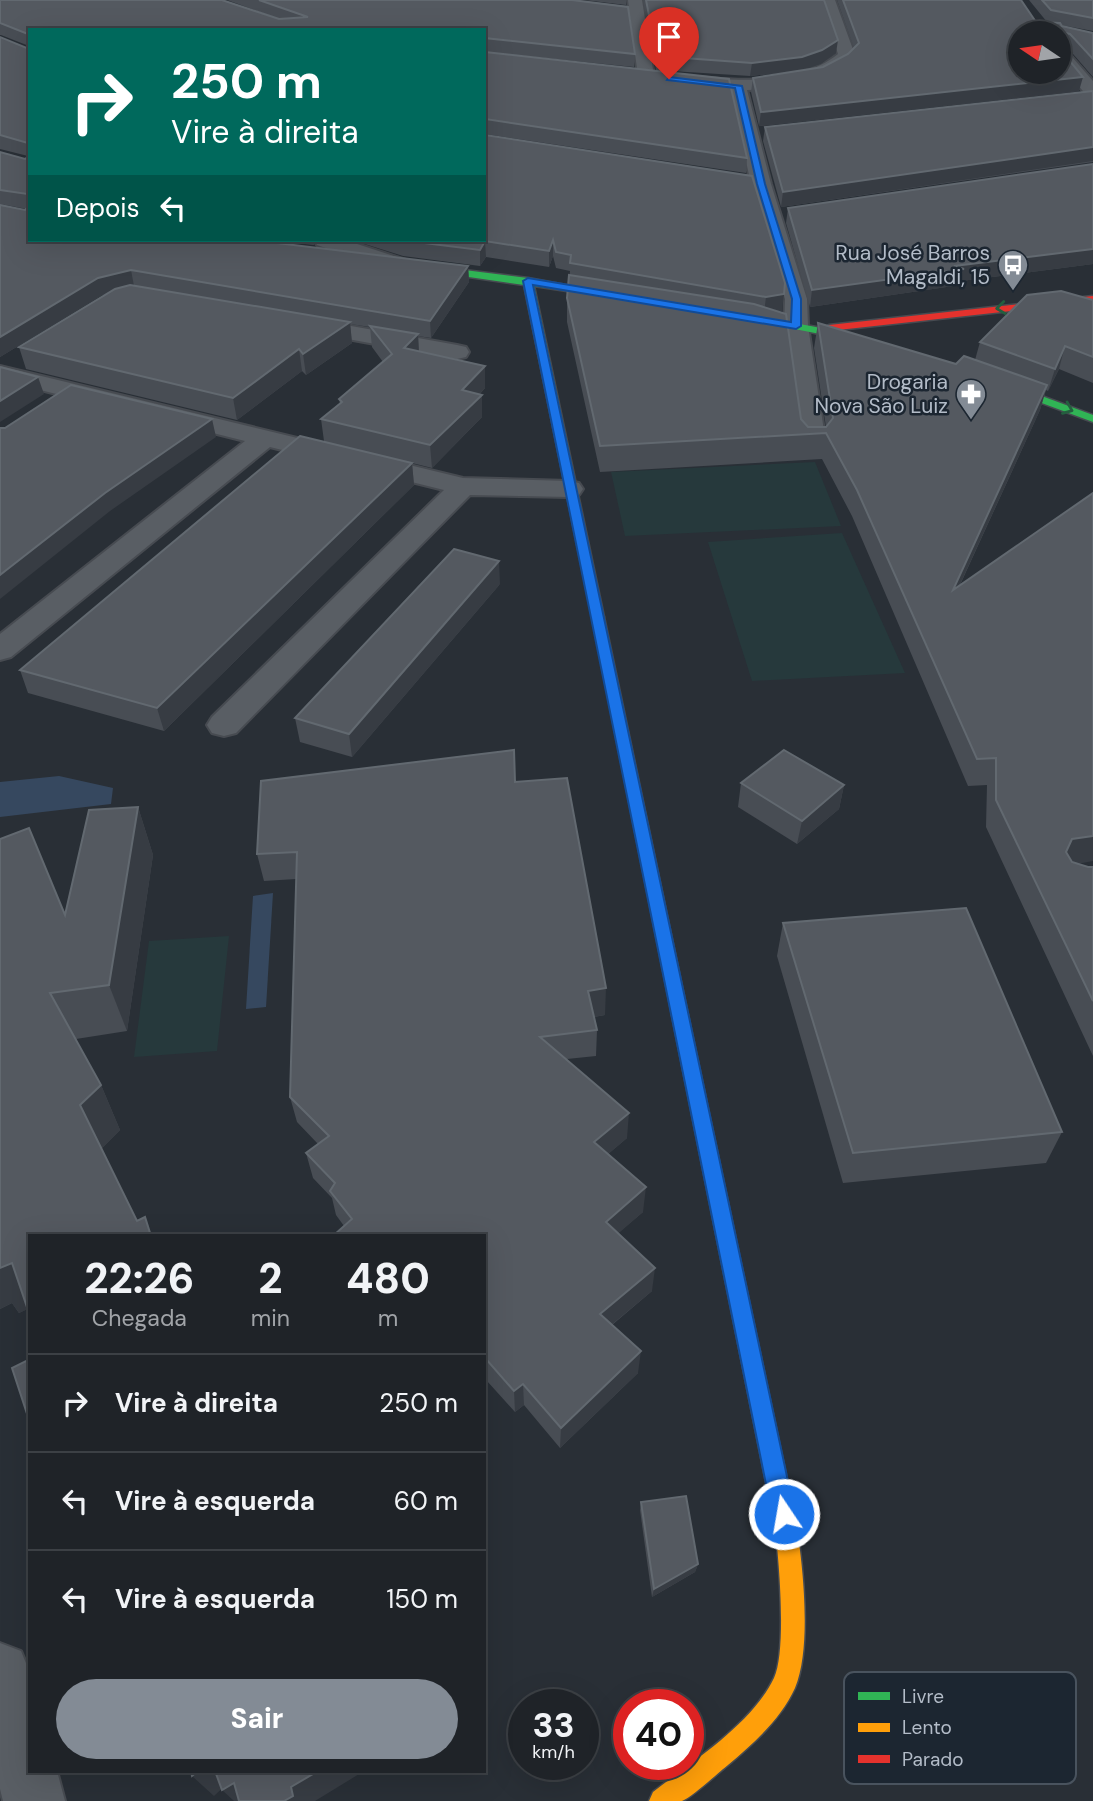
<!DOCTYPE html>
<html lang="pt">
<meta charset="utf-8">
<style>
:root{--surface:#1f2328;--page:#2c2f34;--text:#f1f3f6;--muted:#a1a4a8;--line:#3c4045;--accent:#838b95}
body{margin:0;font-family:"DM Sans",sans-serif;background:var(--page);color:var(--text);height:100vh;display:flex;flex-direction:column;font-size:26px;white-space:nowrap}
*{box-sizing:border-box;margin:0}
p{font-size:23px;color:var(--muted)}
.icon{flex:none;width:38px;height:38px;fill:none;stroke:currentColor;stroke-width:2;stroke-linecap:round;stroke-linejoin:round}
.map{position:relative;flex:1;overflow:hidden}
.drawer{position:absolute;left:28px;top:1234px;width:458px;height:539px;display:flex;flex-direction:column;background:var(--surface);border-radius:0px;box-shadow:0 7px 28px #0002,0 0 0 2px var(--line)}
.drawer>*{flex:none}
.hud{position:absolute;left:28px;top:28px;width:458px;height:214px;border-radius:0px;box-shadow:0 7px 28px #0002,0 0 0 2px var(--line);background:#00695c;color:#fff;overflow:hidden}
.needle{width:46px;rotate:283deg}
.controls{position:absolute;left:1008px;top:21px;display:grid;gap:14px}
.controls a{display:grid;place-items:center;width:63px;height:63px;border-radius:50%;background:var(--surface);box-shadow:0 7px 28px #0002,0 0 0 2px var(--line);font-size:35px}
.speed{position:absolute;left:508px;top:1689px;display:flex;gap:14px;font-size:35px;font-weight:700;text-align:center}
.speed>*{display:grid;place-content:center;width:91px;height:91px;border-radius:50%;background:var(--surface);box-shadow:0 7px 28px #0002,0 0 0 2px var(--line);line-height:1}
.speed small{font-size:18px;font-weight:400}
.speed .limit{border:10px solid #d22;background:#fff;color:#111}
.pin{position:absolute;display:grid;place-items:center;width:60px;height:60px;color:#fff;margin:-72px -30px;border-radius:50% 50% 50% 0;rotate:-45deg;box-shadow:0 0 7px #0007}
.pin .icon{rotate:45deg}
.me{position:absolute;width:77px;margin:-38px;rotate:348deg;stroke-linejoin:round;filter:drop-shadow(0 0 5px #0008)}
.turn{display:flex;align-items:center;gap:24px;height:147px;padding:0 28px;font-size:32px}
.turn .icon{width:91px;height:91px;stroke-width:2.5}
.turn b{display:block;font-size:49px;line-height:60px}
.then{display:flex;align-items:center;height:66px;padding:0 28px;background:#0003;gap:14px;font-size:26px}
.eta{display:flex;justify-content:space-evenly;align-items:center;height:119px;text-align:center}
.eta b{font-size:42px;font-weight:800;line-height:49px}
.cta{display:flex;gap:14px;margin-top:auto;padding:14px 28px}
.cta a{flex:1;height:80px;border-radius:42px;background:var(--accent);color:#fff;font-size:28px;font-weight:800;line-height:80px;text-align:center}
ul{padding:0;list-style:none}
li{display:flex;align-items:center;gap:21px;height:98px;padding:0 28px;border-top:2px solid var(--line)}
li div{flex:1}
li b{display:block;font-size:26px}
li em{font-style:normal}
.map>svg:first-child{display:block}
.green{fill:#26393c}
.water{fill:#36485f}
.lines{fill:none;stroke-linecap:round;stroke-linejoin:round}
.street-casing{stroke:#474b51;stroke-width:4}
.fast-casing{stroke:#474b51;stroke-width:3}
.slow-casing{stroke:#474b51;stroke-width:3}
.jam-casing{stroke:#474b51;stroke-width:3}
.street{fill:#595e64;fill-rule:evenodd}
.fast{fill:#30b455;fill-rule:evenodd}
.slow{fill:#ff9f0a;fill-rule:evenodd}
.jam{fill:#e5322d;fill-rule:evenodd}
.wall{fill:#484d54;fill-rule:evenodd}
.shaded-wall{fill:#373c43}
.building{fill:#545960;stroke:#626970;stroke-width:2;fill-rule:evenodd}
.oneway{stroke:#245f3f}
.route{fill:#1a73e8;stroke:#114b97;stroke-width:2}
.labels{text-anchor:middle;stroke-width:5;stroke-linejoin:round;paint-order:stroke}
.far-poi-label{font-size:21px;fill:#b3bcc8;stroke:#1c2631;text-anchor:end}
.key{fill:#1c2631;stroke:#49535e;stroke-width:2}
.key-label{font-size:19px;fill:#b3bcc8}
</style>
<div class="map">
<svg width="1093" height="1801" viewBox="0 0 1093 1801">
<rect width="100%" height="100%" fill="#292f36"/>
<g class="green">
<path d="M 815,462 L 841,526 L 625,536 L 611,472 Z"/>
<path d="M 842,533 L 905,673 L 752,681 L 708,542 Z"/>
<path d="M 229,936 L 217,1051 L 134,1057 L 149,941 Z"/>
</g>
<g class="water">
<path d="M 59,776 L 113,788 L 111,804 L 0,817 L 0,782 Z"/>
<path d="M 273,893 L 266,1007 L 246,1009 L 253,896 Z"/>
</g>
<g class="lines">
<g class="street-casing">
<g id="street">
<path d="M 515,0 L 562,0 L 629,8 L 628,0 L 642,0 L 654,76 L 646,81 L 638,76 L 630,17 L 522,4 Z"/>
<path d="M 821,0 L 835,0 L 855,55 C 831,85 784,89 747,90 L 771,184 L 807,299 L 808,326 L 826,444 L 822,450 L 804,450 L 800,444 L 784,326 L 785,299 L 751,184 L 730,89 L 678,85 L 669,80 L 678,75 C 732,80 793,89 838,54 Z"/>
<path d="M 1059,47 L 1065,49 L 1093,81 L 1093,97 L 1087,96 L 1059,62 Z"/>
<path d="M 314,240 L 345,240 L 406,260 L 409,265 L 406,270 L 390,270 L 317,245 Z"/>
<path d="M 301,317 L 457,345 L 466,347 L 469,352 L 466,357 L 457,359 L 293,329 L 289,324 L 293,319 Z"/>
<path d="M 0,366 L 463,478 L 569,481 L 579,483 L 583,489 L 579,495 L 569,497 L 470,495 L 236,733 L 224,736 L 212,733 L 207,725 L 212,717 L 444,490 L 270,447 L 11,657 L 0,660 L 0,634 L 245,441 L 0,380 Z"/>
<path d="M 0,1643 L 21,1651 L 30,1673 L 30,1771 L 57,1771 L 65,1801 L 3,1801 L 0,1789 Z"/>
</g>
</g>
<g class="fast-casing">
<g id="fast">
<path d="M 417,264 L 528,278 L 625,296 L 620,299 L 534,286 L 604,617 L 602,620 L 594,620 L 592,617 L 524,285 L 414,269 L 413,267 Z"/>
<path d="M 735,312 L 816,327 L 872,345 L 867,348 L 815,333 L 732,317 L 732,313 Z"/>
<path d="M 988,379 L 996,379 L 1093,415 L 1093,422 L 988,383 Z"/>
<path d="M 680,1008 L 686,1010 L 688,1015 L 796,1522 L 793,1530 L 785,1533 L 777,1530 L 774,1522 L 672,1015 L 674,1010 Z"/>
</g>
</g>
<g class="slow-casing">
<g id="slow">
<path d="M 598,613 L 604,617 L 688,1015 L 686,1020 L 680,1022 L 674,1020 L 672,1015 L 592,617 Z"/>
<path d="M 785,1511 L 793,1514 L 796,1522 C 803,1565 812,1648 795,1688 C 781,1719 754,1743 728,1765 C 719,1772 691,1798 682,1801 C 673,1801 659,1801 649,1801 L 653,1792 C 693,1761 752,1724 774,1678 C 787,1650 779,1555 774,1522 L 777,1514 Z"/>
</g>
</g>
<g class="jam-casing">
<path id="jam" d="M 1093,296 L 1093,302 L 829,331 L 824,328 L 829,325 Z"/>
</g>
<use href="#street" class="street"/>
<use href="#fast" class="fast"/>
<use href="#slow" class="slow"/>
<use href="#jam" class="jam"/>
</g>
<g class="wall">
<path d="M 0,0 L 279,19 L 227,0 L 572,0 L 635,54 L 634,67 L 485,52 L 485,30 L 30,240 L 468,266 L 469,282 L 431,338 L 418,336 L 419,351 L 485,388 L 479,395 L 482,395 L 482,417 L 432,468 L 412,463 L 414,485 L 164,731 L 28,693 L 20,670 L 324,441 L 321,419 L 340,404 L 339,399 L 383,362 L 372,347 L 370,327 L 350,324 L 352,343 L 306,375 L 302,371 L 237,420 L 26,369 L 19,347 L 108,293 L 102,295 L 0,357 L 0,152 L 25,159 L 28,156 L 0,149 L 0,37 L 29,49 L 29,46 L 1,35 L 0,35 ZM 0,204 L 27,209 L 25,210 Z"/>
<path d="M 584,0 L 626,0 L 626,5 Z"/>
<path d="M 643,0 L 824,0 L 836,53 L 821,64 L 801,71 L 823,67 L 848,54 L 854,48 L 837,0 L 1021,0 L 1036,22 L 1047,22 L 1029,0 L 1093,0 L 1093,31 L 1061,25 L 1062,26 L 1093,33 L 1093,77 L 1067,47 L 1060,45 L 1060,49 L 1079,91 L 759,126 L 751,92 L 753,78 L 796,71 L 750,76 L 656,70 Z"/>
<path d="M 485,52 L 747,158 L 746,173 L 485,134 Z"/>
<path d="M 1093,91 L 1093,162 L 781,207 L 763,141 L 765,127 Z"/>
<path d="M 1093,164 L 1093,264 L 961,281 L 960,285 L 810,307 L 786,223 L 788,208 Z"/>
<path d="M 752,176 L 782,311 L 778,311 L 801,419 L 808,427 L 826,427 L 814,348 L 818,323 L 956,364 L 975,360 L 980,342 L 1093,300 L 1093,383 L 1059,369 L 1048,391 L 1046,390 L 1040,410 L 960,585 L 1078,864 L 1088,867 L 1093,867 L 1093,1056 L 986,827 L 987,785 L 968,786 L 852,516 L 822,459 L 600,472 L 567,322 L 567,298 L 570,271 L 556,268 L 553,256 L 549,267 L 486,257 L 480,266 L 403,256 L 352,240 L 485,240 Z"/>
<path d="M 268,240 L 313,240 L 314,245 Z"/>
<path d="M 500,584 L 352,757 L 300,742 L 295,718 Z"/>
<path d="M 515,782 L 605,1015 L 594,1017 L 597,1030 L 596,1056 L 567,1059 L 627,1138 L 608,1154 L 643,1212 L 618,1233 L 652,1291 L 612,1325 L 638,1373 L 560,1448 L 524,1405 L 515,1412 L 487,1381 L 485,1383 L 485,1236 L 344,1226 L 336,1215 L 332,1198 L 313,1178 L 306,1153 L 318,1144 L 297,1122 L 290,1097 L 296,879 L 264,881 L 257,854 Z"/>
<path d="M 741,783 L 844,785 L 839,809 L 797,844 L 738,807 Z"/>
<path d="M 138,807 L 153,855 L 127,1031 L 76,1039 L 101,1085 L 120,1130 L 101,1149 L 27,1309 L 19,1313 L 12,1303 L 0,1309 L 0,839 L 65,915 Z"/>
<path d="M 783,923 L 1062,1132 L 1046,1163 L 843,1183 L 777,956 Z"/>
<path d="M 641,1502 L 698,1564 L 695,1572 L 652,1597 L 640,1510 Z"/>
</g>
<g class="shaded-wall">
<path d="M 838,40 L 836,53 L 821,64 L 800,71 L 750,76 L 752,63 Z"/>
<path d="M 1083,77 L 1079,91 L 759,126 L 761,112 Z"/>
<path d="M 1093,147 L 1093,161 L 781,207 L 783,192 Z"/>
<path d="M 553,240 L 553,256 L 549,267 L 549,251 Z"/>
<path d="M 485,241 L 486,257 L 480,266 L 480,250 Z"/>
<path d="M 1093,249 L 1093,264 L 961,281 L 960,285 L 810,307 L 812,290 L 954,266 Z"/>
<path d="M 468,266 L 469,282 L 431,338 L 430,321 Z"/>
<path d="M 131,270 L 134,286 L 102,295 L 0,357 L 0,337 L 98,278 Z"/>
<path d="M 784,294 L 782,311 L 764,313 L 766,297 Z"/>
<path d="M 350,322 L 352,343 L 306,375 L 303,354 Z"/>
<path d="M 418,334 L 419,355 L 404,348 Z"/>
<path d="M 1065,346 L 1059,369 L 1048,391 L 1055,369 Z"/>
<path d="M 299,349 L 302,371 L 237,420 L 233,398 Z"/>
<path d="M 485,366 L 485,388 L 463,412 L 462,390 Z"/>
<path d="M 38,377 L 44,394 L 0,422 L 0,401 Z"/>
<path d="M 1047,385 L 1040,410 L 945,617 L 953,590 Z"/>
<path d="M 482,395 L 482,417 L 432,468 L 430,445 Z"/>
<path d="M 212,419 L 216,437 L 110,511 L 0,599 L 0,575 L 105,493 Z"/>
<path d="M 412,463 L 414,485 L 164,731 L 157,708 Z"/>
<path d="M 499,561 L 500,584 L 352,757 L 349,734 Z"/>
<path d="M 844,785 L 839,809 L 797,844 L 802,821 Z"/>
<path d="M 138,807 L 153,855 L 127,1031 L 109,985 Z"/>
<path d="M 1093,836 L 1093,861 L 1061,867 L 1055,879 L 1072,839 Z"/>
<path d="M 606,988 L 605,1015 L 587,1018 L 588,991 Z"/>
<path d="M 101,1085 L 120,1130 L 101,1149 L 80,1105 Z"/>
<path d="M 629,1113 L 627,1138 L 593,1167 L 594,1142 Z"/>
<path d="M 646,1187 L 643,1212 L 605,1245 L 606,1222 Z"/>
<path d="M 12,1263 L 30,1308 L 19,1313 L 12,1303 L 0,1309 L 0,1268 Z"/>
<path d="M 655,1268 L 652,1291 L 598,1336 L 600,1314 Z"/>
<path d="M 641,1351 L 638,1373 L 560,1448 L 561,1428 Z"/>
<path d="M 486,1359 L 487,1381 L 485,1383 L 485,1360 Z"/>
<path d="M 523,1384 L 524,1405 L 515,1412 L 514,1391 Z"/>
<path d="M 698,1564 L 695,1572 L 652,1597 L 654,1589 Z"/>
<path d="M 198,1771 L 223,1771 L 232,1779 L 214,1796 L 192,1776 Z"/>
<path d="M 318,1771 L 364,1771 L 315,1801 L 284,1801 L 291,1787 Z"/>
<path d="M 234,1783 L 252,1801 L 234,1801 L 222,1790 Z"/>
</g>
<g class="building">
<path d="M 0,0 L 222,0 L 279,19 L 308,17 L 259,0 L 572,0 L 628,7 L 635,54 L 485,38 L 485,30 L 30,30 L 30,240 L 252,240 L 468,266 L 430,321 L 131,270 L 98,278 L 0,337 L 0,205 L 25,210 L 28,207 L 28,194 L 0,190 L 0,152 L 25,159 L 29,156 L 28,143 L 0,135 L 0,37 L 29,49 L 28,34 L 0,23 Z"/>
<path d="M 646,0 L 824,0 L 838,40 L 822,50 L 802,57 L 752,63 L 657,56 Z"/>
<path d="M 843,0 L 1021,0 L 1036,22 L 1060,23 L 1062,26 L 1093,33 L 1093,59 L 1070,34 L 1061,32 L 1060,49 L 1083,77 L 761,112 L 753,78 L 823,67 L 848,54 L 859,43 ZM 1020,33 L 1059,33 L 1059,72 L 1020,72 Z"/>
<path d="M 1042,0 L 1093,0 L 1093,18 L 1051,10 Z"/>
<path d="M 485,52 L 729,79 L 747,158 L 485,119 Z"/>
<path d="M 1093,91 L 1093,147 L 783,192 L 765,127 Z"/>
<path d="M 485,135 L 752,176 L 785,283 L 784,294 L 766,297 L 570,263 L 571,255 L 556,252 L 553,240 L 549,251 L 485,241 L 480,250 L 400,240 L 485,240 Z"/>
<path d="M 1093,164 L 1093,249 L 954,266 L 964,269 L 812,290 L 788,208 Z"/>
<path d="M 569,275 L 754,304 L 786,314 L 801,419 L 808,427 L 826,427 L 833,418 L 818,323 L 956,364 L 964,356 L 1047,385 L 953,590 L 1093,493 L 1093,836 L 1072,839 L 1066,852 L 1072,862 L 1088,867 L 1093,867 L 1093,1001 L 996,800 L 996,758 L 977,759 L 857,490 L 826,433 L 600,446 L 567,298 Z"/>
<path d="M 130,285 L 350,322 L 303,354 L 299,349 L 233,398 L 19,347 L 115,289 Z"/>
<path d="M 1061,291 L 1093,300 L 1093,357 L 1065,346 L 1055,369 L 980,342 L 1027,295 Z"/>
<path d="M 370,326 L 418,334 L 404,348 L 485,366 L 462,390 L 482,395 L 430,445 L 321,419 L 342,402 L 339,399 L 392,354 Z"/>
<path d="M 0,367 L 38,377 L 0,401 Z"/>
<path d="M 71,385 L 212,419 L 105,493 L 0,575 L 0,428 L 5,428 Z"/>
<path d="M 300,436 L 412,463 L 157,708 L 20,670 Z"/>
<path d="M 454,549 L 499,561 L 349,734 L 295,718 Z"/>
<path d="M 514,750 L 515,782 L 567,778 L 606,988 L 588,991 L 597,1030 L 540,1037 L 629,1113 L 594,1142 L 646,1187 L 606,1222 L 655,1268 L 600,1314 L 641,1351 L 561,1428 L 523,1384 L 514,1391 L 486,1359 L 485,1360 L 485,1236 L 334,1235 L 352,1219 L 330,1191 L 335,1183 L 306,1153 L 329,1136 L 290,1097 L 297,852 L 257,854 L 261,781 Z"/>
<path d="M 784,750 L 844,785 L 802,821 L 741,783 Z"/>
<path d="M 138,807 L 109,985 L 50,993 L 101,1085 L 80,1105 L 137,1221 L 145,1217 L 151,1236 L 30,1236 L 30,1316 L 12,1263 L 0,1268 L 0,839 L 29,828 L 65,915 L 89,810 Z"/>
<path d="M 966,908 L 1062,1132 L 853,1153 L 783,923 Z"/>
<path d="M 30,1359 L 30,1423 L 12,1368 Z"/>
<path d="M 686,1496 L 698,1564 L 654,1589 L 641,1502 Z"/>
<path d="M 191,1771 L 198,1771 L 192,1776 Z"/>
<path d="M 215,1771 L 318,1771 L 291,1787 L 293,1796 L 284,1801 L 239,1801 L 234,1783 L 222,1790 Z"/>
</g>
<defs><path id="oneway-chevron" d="M-2-3.5L2.5 0L-2 3.5" fill="none" stroke-width="1.6" stroke-linecap="round" stroke-linejoin="round" transform="scale(1.75)"/></defs>
<g class="oneway">
<use href="#oneway-chevron" transform="translate(1001 308) rotate(173)"/>
<use href="#oneway-chevron" transform="translate(1068 409) rotate(22)"/>
</g>
<path class="route" d="M 669,77 L 742,86 L 765,184 L 801,299 L 801,326 L 796,329 L 533,285 L 795,1514 L 792,1522 L 784,1525 L 776,1522 L 772,1514 L 523,281 L 528,278 L 791,322 L 792,299 L 757,184 L 735,88 L 667,80 Z"/>
<defs>
<g id="bus-pin" transform="scale(1.575)"><path d="M0 17L-7.5 6A9.5 9.5 0 1 1 7.5 6Z" fill="#838b95" stroke="#1c2631"/><path d="M-5-6H5V4H4V6H2V4H-2V6H-4V4H-5ZM-3.5-4V0h7V-4ZM-3.5 1.2v1.5H-2V1.2ZM2 1.2v1.5H3.5V1.2Z" fill="#fff"/></g>
<g id="pharmacy-pin" transform="scale(1.575)"><path d="M0 17L-7.5 6A9.5 9.5 0 1 1 7.5 6Z" fill="#838b95" stroke="#1c2631"/><path d="M-2-6h4v4h4v4h-4v4h-4v-4h-4v-4h4Z" fill="#fff"/></g>
</defs>
<g fill-rule="evenodd">
<use href="#bus-pin" x="1013" y="265"/>
<use href="#pharmacy-pin" x="971" y="394"/>
</g>
<g class="labels">
<g class="far-poi-label">
<text x="990" y="260">Rua José Barros<tspan x="990" dy="24">Magaldi, 15</tspan></text>
<text x="948" y="389">Drogaria<tspan x="948" dy="24">Nova São Luiz</tspan></text>
</g>
</g>
<rect x="844" y="1672" width="232" height="112" rx="10" class="key"/>
<rect x="858" y="1692" width="32" height="8" fill="#30b455"/>
<rect x="858" y="1723" width="32" height="9" fill="#ff9f0a"/>
<rect x="858" y="1755" width="32" height="8" fill="#e5322d"/>
<g class="key-label">
<text x="902" y="1703">Livre</text>
<text x="902" y="1734">Lento</text>
<text x="902" y="1766">Parado</text>
</g>
</svg>
<div class="controls">
<a><svg class="needle" viewBox="-14 -14 28 28"><path d="M0-13l5 13h-10z" fill="#e53935"/><path d="M0 13l5-13h-10z" fill="#a1a4a8"/></svg></a>
</div>
<div class="speed"><div>33<small>km/h</small></div><div class="limit">40</div></div>
<div class="pin" style="left:669px;top:79px;background:#d93025"><svg class="icon" aria-label="arrive" viewBox="0 0 24 24"><path d="M6 21V4h12l-3 4 3 4H6"/></svg></div>
<svg class="me" style="left:784px;top:1514px" viewBox="-20 -20 40 40"><circle r="17" fill="#1a73e8" stroke="#fff" stroke-width="3"/><path d="M0-11L8 9 0 5-8 9z" fill="#fff"/></svg>
<div class="hud">
<div class="turn"><svg class="icon" aria-label="right" viewBox="0 0 24 24"><path d="M7 20v-9h11M14 6l5 5-5 5"/></svg><div><b>250 m</b>Vire à direita</div></div>
<div class="then">Depois<svg class="icon" aria-label="left" viewBox="0 0 24 24"><path d="M17 20v-9H6M10 6l-5 5 5 5"/></svg></div>
</div>
<section class="drawer">
<div class="eta">
<div><b>22:26</b><p>Chegada</p></div>
<div><b>2</b><p>min</p></div>
<div><b>480</b><p>m</p></div>
</div>
<ul>
<li><svg class="icon" aria-label="right" viewBox="0 0 24 24"><path d="M7 20v-9h11M14 6l5 5-5 5"/></svg><div><b>Vire à direita</b></div><em>250 m</em></li>
<li><svg class="icon" aria-label="left" viewBox="0 0 24 24"><path d="M17 20v-9H6M10 6l-5 5 5 5"/></svg><div><b>Vire à esquerda</b></div><em>60 m</em></li>
<li><svg class="icon" aria-label="left" viewBox="0 0 24 24"><path d="M17 20v-9H6M10 6l-5 5 5 5"/></svg><div><b>Vire à esquerda</b></div><em>150 m</em></li>
</ul>
<div class="cta"><a>Sair</a></div>
</section>
</div>
